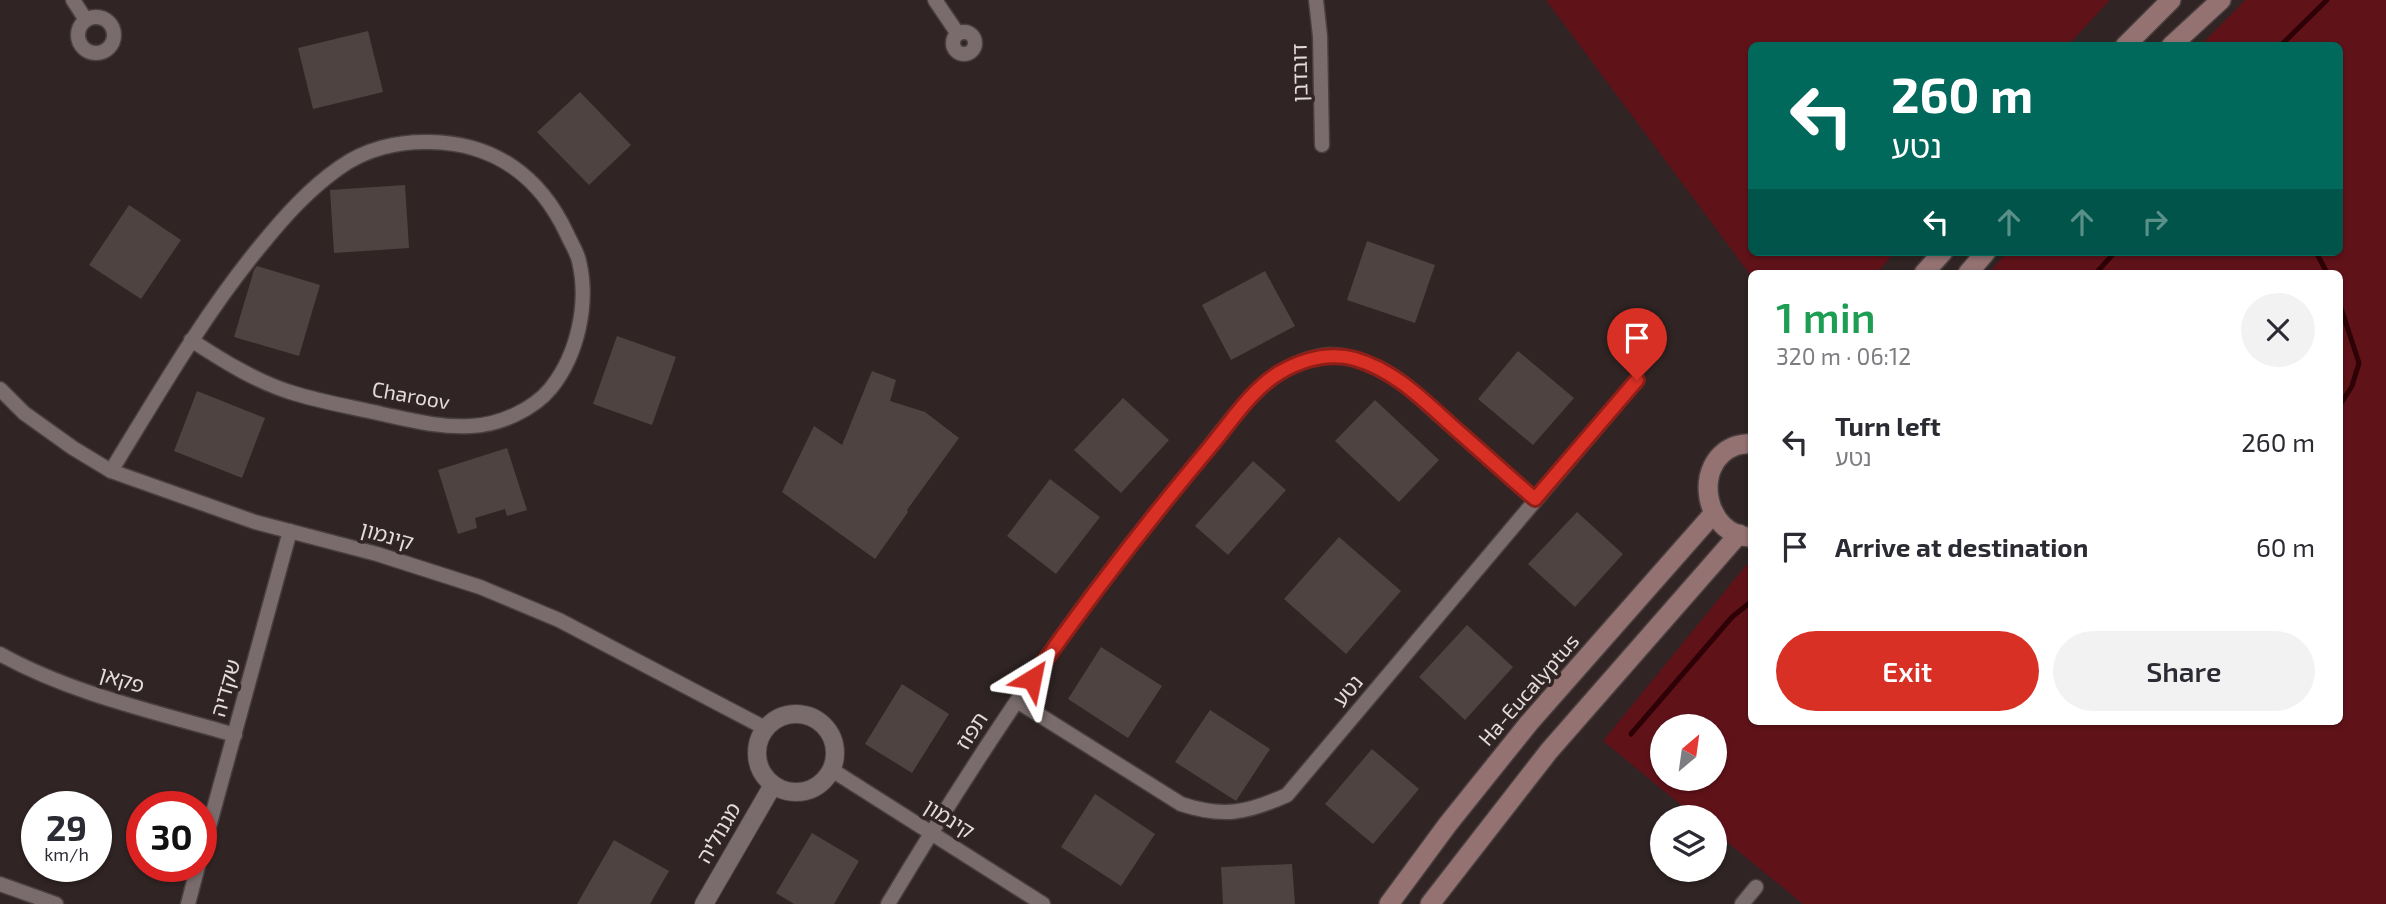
<!DOCTYPE html>
<meta charset="utf-8">
<style>
:root{--surface:#fff;--page:#f2f2f3;--text:#2b2b33;--muted:#7c7c81;--accent:#d93025}
body{margin:0;font-family:"Exo 2","Noto Sans Hebrew",sans-serif;background:var(--page);color:var(--text);height:100vh;display:flex;flex-direction:column;font-size:26px;white-space:nowrap}
*{box-sizing:border-box;margin:0}
p{font-size:23px;color:var(--muted)}
.icon{flex:none;width:38px;height:38px;fill:none;stroke:currentColor;stroke-width:2;stroke-linecap:round;stroke-linejoin:round}
.map{position:relative;flex:1;overflow:hidden}
.drawer{position:absolute;left:1748px;top:270px;width:595px;height:455px;display:flex;flex-direction:column;background:var(--surface);border-radius:10px;box-shadow:0 2px 5px #0004}
.drawer>*{flex:none}
.hud{position:absolute;left:1748px;top:42px;width:595px;height:214px;border-radius:10px;box-shadow:0 2px 5px #0004;background:#00695c;color:#fff;overflow:hidden}
.needle{width:46px;rotate:29deg}
.tools{position:absolute;left:1650px;top:714px;display:grid;gap:14px}
.tools a{display:grid;place-items:center;width:77px;height:77px;border-radius:50%;background:var(--surface);box-shadow:0 2px 5px #0004;font-size:35px}
.speed{position:absolute;left:21px;top:791px;display:flex;gap:14px;font-size:35px;font-weight:700;text-align:center}
.speed>*{display:grid;place-content:center;width:91px;height:91px;border-radius:50%;background:var(--surface);box-shadow:0 2px 5px #0004;line-height:1}
.speed small{font-size:18px;font-weight:400}
.speed .limit{border:10px solid #d22;background:#fff;color:#111}
.pin{position:absolute;display:grid;place-items:center;width:60px;height:60px;color:#fff;margin:-72px -30px;border-radius:50% 50% 50% 0;rotate:-45deg;box-shadow:0 0 7px #0007}
.pin .icon{rotate:45deg}
.me{position:absolute;width:77px;margin:-38px;rotate:35deg;stroke-linejoin:round;filter:drop-shadow(0 0 5px #0008)}
.turn{display:flex;align-items:center;gap:24px;height:147px;padding:0 28px;font-size:32px}
.turn .icon{width:91px;height:91px;stroke-width:2.5}
.turn b{display:block;font-size:49px;line-height:60px}
.lanes{display:flex;align-items:center;height:66px;padding:0 28px;background:#0003;justify-content:center;gap:35px;direction:ltr}
.lanes .off{opacity:.35}
.round{display:grid;place-items:center;flex:none;width:74px;height:74px;border-radius:37px;background:var(--page)}
.head{display:flex;align-items:center;justify-content:space-between;height:119px;padding:0 28px}
h1{font-size:42px;font-weight:600;line-height:52px;color:#1e9e55}
.primary-button{display:flex;gap:14px;margin-top:auto;padding:14px 28px}
.primary-button a{flex:1;height:80px;border-radius:42px;background:var(--accent);color:#fff;font-size:28px;font-weight:600;line-height:80px;text-align:center}
.primary-button a+a{background:var(--page);color:var(--text)}
ul{padding:0;list-style:none}
li{display:flex;align-items:center;gap:21px;height:105px;padding:0 28px}
li div{flex:1}
li b{display:block;font-size:26px}
li em{font-style:normal}
.map>svg:first-child{display:block}
.green{fill:#601219;fill-rule:evenodd}
.lines{fill:none;stroke-linecap:round;stroke-linejoin:round}
.stream{stroke:#2d0105;stroke-width:5}
.building{fill:#4f4342}
.minor-casing{stroke:#483f3e;stroke-width:17}
.tertiary-casing{stroke:#483f3e;stroke-width:20}
.secondary-casing{stroke:#483f3e;stroke-width:22}
.minor{stroke:#7a6c6c;stroke-width:14}
.tertiary{stroke:#7a6c6c;stroke-width:18}
.secondary{stroke:#947272;stroke-width:19}
.route-casing{stroke:#8d1f18;stroke-width:18}
.route{stroke:#d93025;stroke-width:12}
.labels{text-anchor:middle;stroke-width:7;stroke-linejoin:round;paint-order:stroke}
.street-label{font-size:21px;fill:#e3dcdb;stroke:#302424}
</style>
<div class="map">
<svg width="2386" height="904" viewBox="0 0 2386 904">
<rect width="100%" height="100%" fill="#302424"/>
<g class="green">
<path d="M 1546,0 L 2110,0 L 2068,45 L 1752,46 L 1752,252 L 1895,252 L 1877,273 L 1752,273 L 1752,277 Z"/>
<path d="M 2245,0 L 2386,0 L 2386,904 L 1803,904 L 1715,832 L 1715,817 L 1696,817 L 1603,741 L 1752,558 L 1752,721 L 2340,721 L 2340,273 L 1989,273 L 2007,252 L 2340,252 L 2340,46 L 2201,45 ZM 1662,726 L 1715,726 L 1715,779 L 1662,779 Z"/>
</g>
<g class="lines">
<g class="stream">
<path d="M 2280,46 L 2327,0"/>
<path d="M 2316,252 L 2327,273"/>
<path d="M 2096,273 L 2115,252"/>
<path d="M 2340,305 L 2359,363 L 2352,386 L 2340,405"/>
<path d="M 1631,734 L 1732,617 L 1752,601"/>
</g>
</g>
<g class="building">
<path d="M 368,31 L 383,92 L 313,109 L 298,48 Z"/>
<path d="M 580,92 L 631,145 L 589,185 L 537,132 Z"/>
<path d="M 405,185 L 409,248 L 334,253 L 330,190 Z"/>
<path d="M 129,205 L 181,240 L 141,299 L 89,265 Z"/>
<path d="M 1367,241 L 1435,265 L 1415,323 L 1347,300 Z"/>
<path d="M 257,266 L 320,285 L 299,356 L 234,337 L 254,270 Z"/>
<path d="M 1265,271 L 1295,326 L 1231,360 L 1202,305 Z"/>
<path d="M 617,336 L 676,357 L 652,425 L 593,404 Z"/>
<path d="M 1518,351 L 1574,398 L 1533,445 L 1478,399 Z"/>
<path d="M 872,371 L 896,380 L 890,401 L 925,412 L 959,438 L 907,510 L 908,512 L 875,559 L 782,492 L 814,426 L 842,445 Z"/>
<path d="M 197,391 L 265,418 L 242,478 L 174,451 Z"/>
<path d="M 1123,398 L 1169,440 L 1121,493 L 1074,450 Z"/>
<path d="M 1375,400 L 1439,460 L 1399,502 L 1335,441 Z"/>
<path d="M 507,448 L 527,510 L 507,516 L 505,509 L 475,518 L 477,528 L 458,534 L 438,470 Z"/>
<path d="M 1253,461 L 1286,490 L 1228,555 L 1195,526 Z"/>
<path d="M 1050,479 L 1100,517 L 1056,574 L 1007,536 Z"/>
<path d="M 1577,512 L 1623,554 L 1575,607 L 1528,564 Z"/>
<path d="M 1339,537 L 1401,591 L 1346,654 L 1284,599 Z"/>
<path d="M 1467,625 L 1513,667 L 1465,720 L 1419,677 Z"/>
<path d="M 1101,647 L 1162,686 L 1128,738 L 1068,699 Z"/>
<path d="M 902,684 L 949,714 L 912,773 L 865,744 Z"/>
<path d="M 1210,710 L 1270,749 L 1236,801 L 1175,762 Z"/>
<path d="M 1372,749 L 1419,789 L 1373,844 L 1325,804 Z"/>
<path d="M 1095,794 L 1155,834 L 1121,886 L 1061,847 Z"/>
<path d="M 812,833 L 859,861 L 834,904 L 794,904 L 776,893 Z"/>
<path d="M 614,840 L 669,871 L 650,904 L 577,904 Z"/>
<path d="M 1292,864 L 1295,904 L 1223,904 L 1221,867 Z"/>
</g>
<g class="lines">
<g class="minor-casing">
<g id="minor">
<path d="M 73,0 L 86,20"/>
<path d="M 935,0 L 958,34"/>
<path d="M 1316,0 L 1320,36 L 1322,145"/>
<circle cx="96" cy="35" r="18"/>
<circle cx="964" cy="43" r="11"/>
<path d="M 0,389 L 24,413 L 73,448 L 111,471 L 255,522 L 377,554 L 480,587 L 559,620 L 765,728"/>
<path d="M 111,471 C 159,393 204,314 262,244 C 285,216 309,189 339,168 C 365,149 398,141 430,142 C 494,143 540,176 567,234 C 571,243 577,252 579,261 C 589,303 578,354 551,388 C 533,410 499,425 471,426 C 441,428 411,420 382,414 C 352,407 322,402 293,393 C 257,382 223,361 191,340"/>
<path d="M 0,654 C 72,694 156,712 235,735"/>
<path d="M 1017,701 L 1181,804 C 1223,818 1247,813 1287,795 L 1637,380"/>
<path d="M 832,770 L 1043,904"/>
<path d="M 201,856 L 290,531"/>
<path d="M 0,884 L 56,904"/>
<path d="M 188,904 L 198,866"/>
<path d="M 888,904 C 978,754 1075,607 1188,474 C 1215,441 1241,401 1276,375 C 1291,365 1312,356 1330,355 C 1345,355 1363,361 1376,367 C 1400,377 1420,398 1439,415 C 1471,443 1503,471 1535,499"/>
<path d="M 1742,904 L 1756,887"/>
</g>
</g>
<g class="tertiary-casing">
<g id="tertiary">
<circle cx="796" cy="753" r="39"/>
<path d="M 704,904 L 773,785"/>
</g>
</g>
<g class="secondary-casing">
<g id="secondary">
<path d="M 2125,46 L 2171,0"/>
<path d="M 2171,46 L 2221,0"/>
<path d="M 1924,273 L 1943,252"/>
<path d="M 1968,273 L 1986,252"/>
<path d="M 1752,443 C 1747,444 1740,444 1735,446 C 1691,463 1704,537 1752,537"/>
<path d="M 1389,904 L 1448,824 L 1529,723 L 1714,513"/>
<path d="M 1430,904 L 1549,751 L 1739,534"/>
</g>
</g>
<use href="#minor" class="minor"/>
<use href="#tertiary" class="tertiary"/>
<use href="#secondary" class="secondary"/>
</g>
<g class="lines">
<g class="route-casing">
<path id="route" d="M 1032,679 C 1088,599 1147,522 1210,447 C 1231,422 1251,390 1279,373 C 1303,359 1328,352 1355,359 C 1397,371 1427,404 1459,432 C 1484,454 1509,477 1535,499 L 1637,380"/>
</g>
<use href="#route" class="route"/>
</g>
<g class="labels">
<g class="street-label">
<text transform="translate(1300 73) rotate(-91)" y="7">דובדבן</text>
<text transform="translate(411 396) rotate(10)" y="7">Charoov</text>
<text transform="translate(387 536) rotate(16)" y="7">קינמון</text>
<text transform="translate(122 680) rotate(17)" y="7">פקאן</text>
<text transform="translate(226 688) rotate(-74)" y="7">שקדיה</text>
<text transform="translate(1529 690) rotate(-49)" y="7">Ha-Eucalyptus</text>
<text transform="translate(1348 691) rotate(-50)" y="7">נטע</text>
<text transform="translate(972 731) rotate(-57)" y="7">תפוז</text>
<text transform="translate(949 819) rotate(32)" y="7">קינמון</text>
<text transform="translate(719 833) rotate(-60)" y="7">מגנוליה</text>
</g>
</g>
</svg>
<div class="tools">
<a><svg class="needle" viewBox="-14 -14 28 28"><path d="M0-13l5 13h-10z" fill="#e53935"/><path d="M0 13l5-13h-10z" fill="#7c7c81"/></svg></a>
<a><svg class="icon" aria-label="layers" viewBox="0 0 24 24"><path d="M12 4l9 5-9 5-9-5zM3 14l9 5 9-5"/></svg></a>
</div>
<div class="speed"><div>29<small>km/h</small></div><div class="limit">30</div></div>
<div class="pin" style="left:1637px;top:380px;background:#d93025"><svg class="icon" aria-label="arrive" viewBox="0 0 24 24"><path d="M6 21V4h12l-3 4 3 4H6"/></svg></div>
<svg class="me" style="left:1032px;top:679px" viewBox="-20 -20 40 40"><path d="M0-17L14 15 0 8-14 15z" fill="#d93025" stroke="#fff" stroke-width="4"/></svg>
<div class="hud">
<div class="turn"><svg class="icon" aria-label="left" viewBox="0 0 24 24"><path d="M17 20v-9H6M10 6l-5 5 5 5"/></svg><div><b>260 m</b>נטע</div></div>
<div class="lanes"><svg class="icon" aria-label="left" viewBox="0 0 24 24"><path d="M17 20v-9H6M10 6l-5 5 5 5"/></svg><svg class="icon off" aria-label="ahead" viewBox="0 0 24 24"><path d="M12 20V5M6 11l6-6 6 6"/></svg><svg class="icon off" aria-label="ahead" viewBox="0 0 24 24"><path d="M12 20V5M6 11l6-6 6 6"/></svg><svg class="icon off" aria-label="right" viewBox="0 0 24 24"><path d="M7 20v-9h11M14 6l5 5-5 5"/></svg></div>
</div>
<section class="drawer">
<div class="head"><div><h1>1 min</h1><p>320 m · 06:12</p></div><a class="round"><svg class="icon" aria-label="close" viewBox="0 0 24 24"><path d="M6 6l12 12M18 6L6 18"/></svg></a></div>
<ul>
<li><svg class="icon" aria-label="left" viewBox="0 0 24 24"><path d="M17 20v-9H6M10 6l-5 5 5 5"/></svg><div><b>Turn left</b><p>נטע</p></div><em>260 m</em></li>
<li><svg class="icon" aria-label="arrive" viewBox="0 0 24 24"><path d="M6 21V4h12l-3 4 3 4H6"/></svg><div><b>Arrive at destination</b></div><em>60 m</em></li>
</ul>
<div class="primary-button"><a>Exit</a><a>Share</a></div>
</section>
</div>
